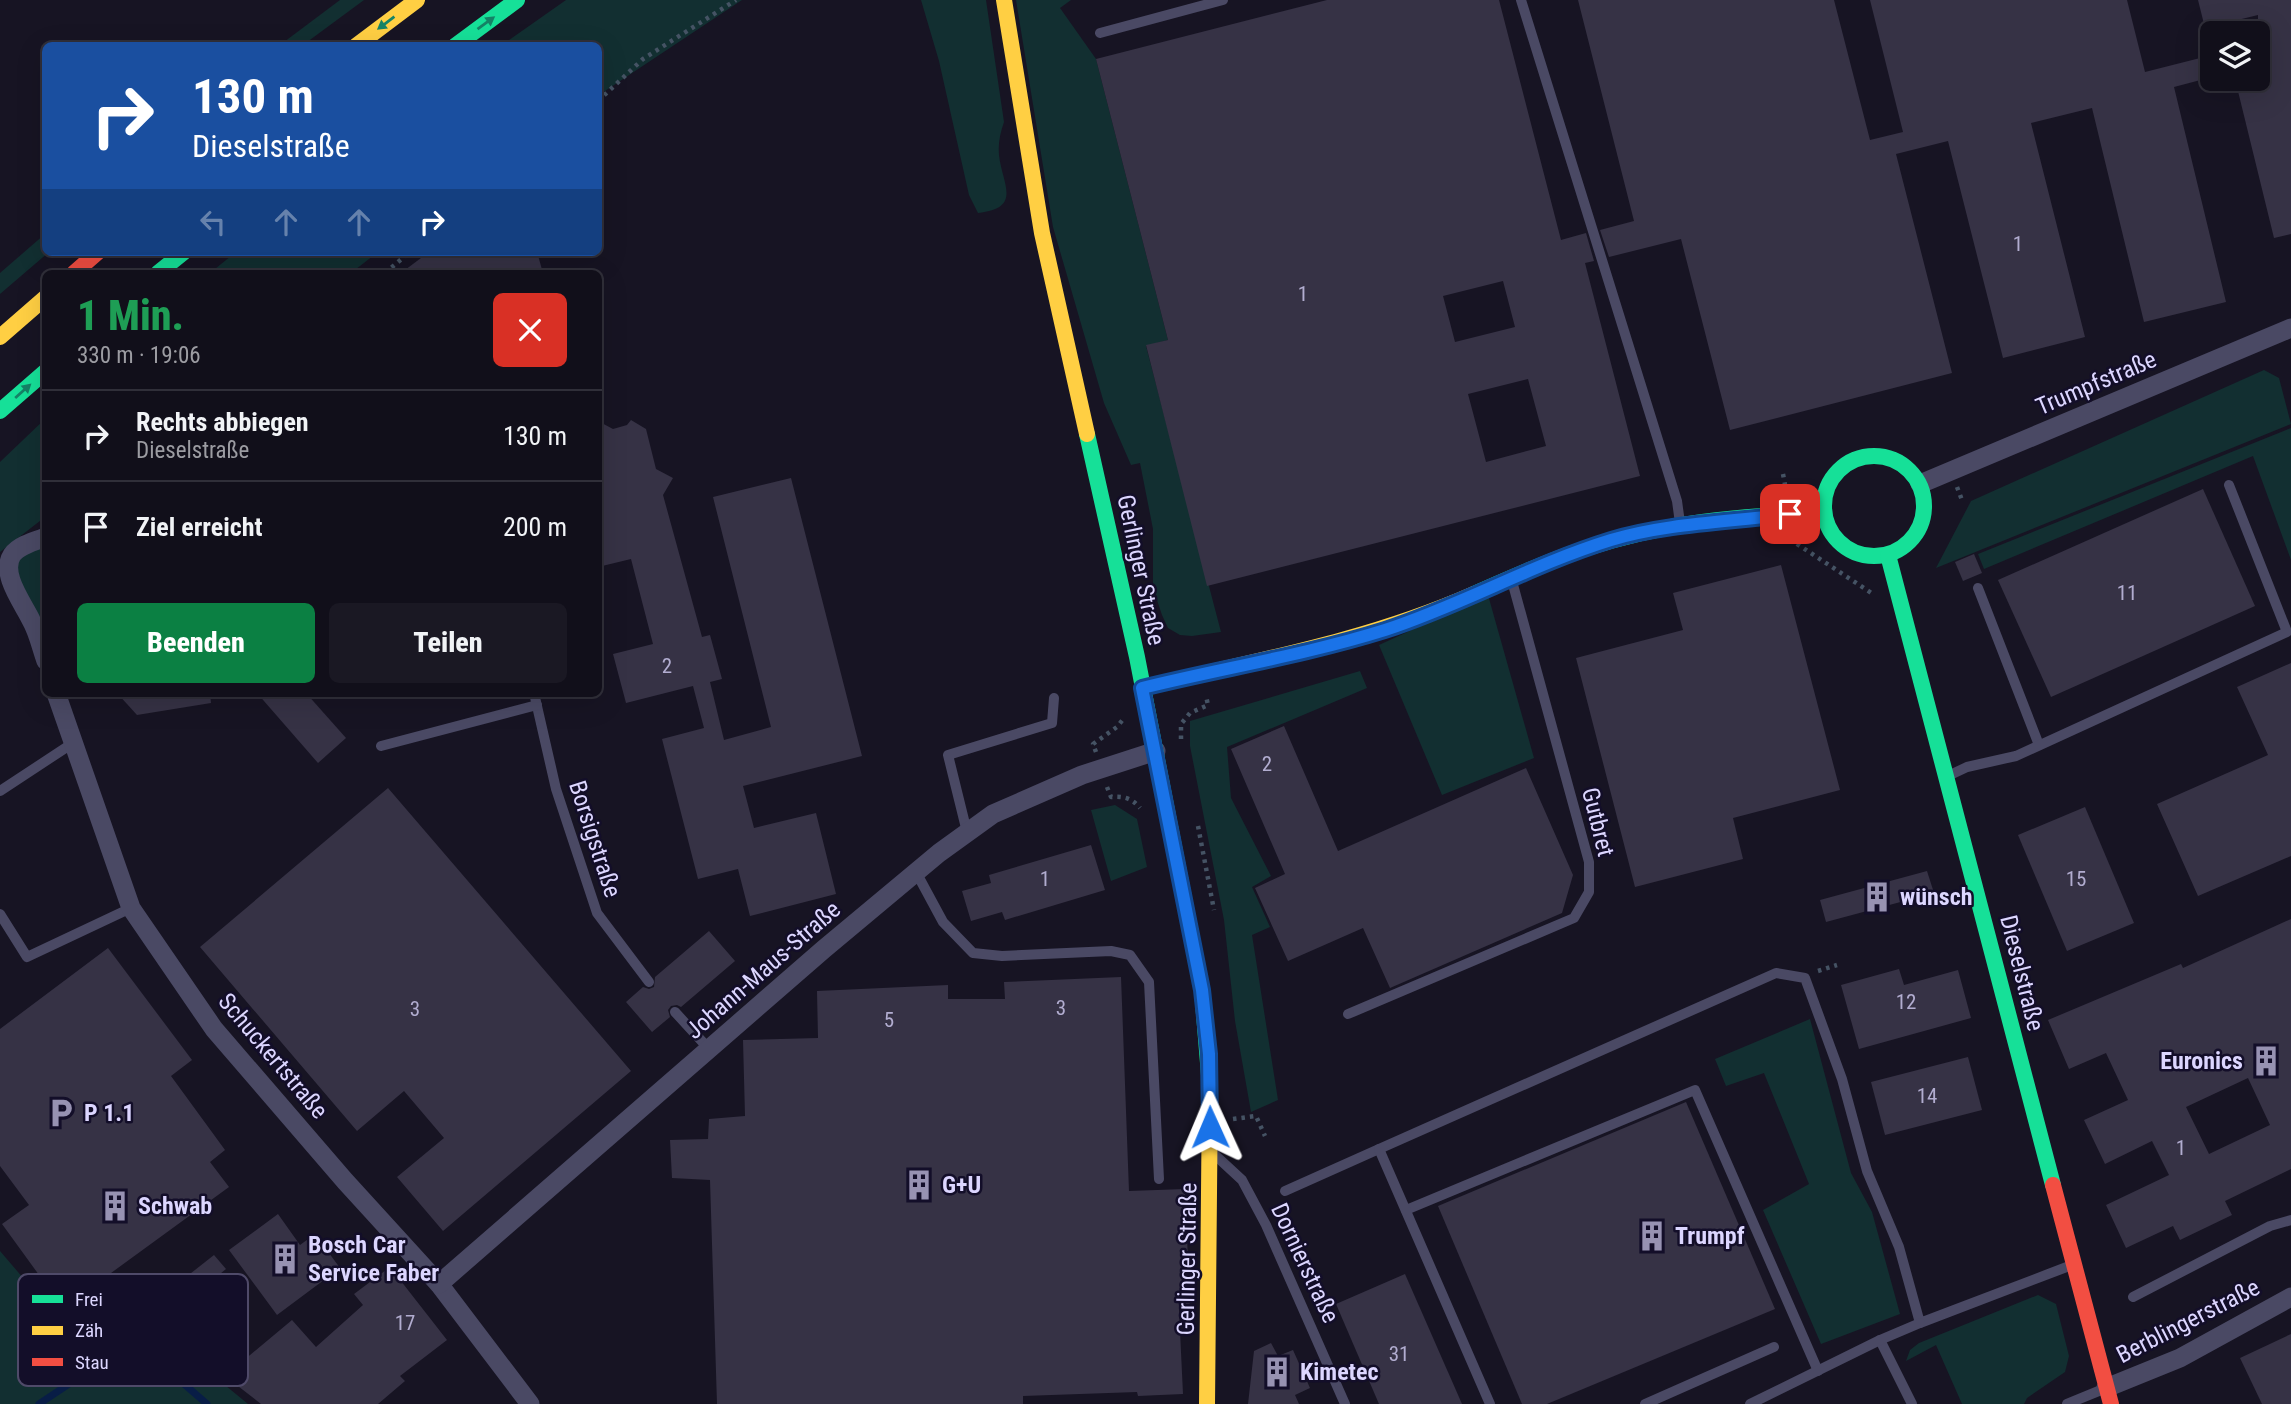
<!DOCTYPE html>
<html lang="de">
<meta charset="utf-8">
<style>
:root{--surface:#110f1a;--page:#1a1823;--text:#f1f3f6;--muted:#9c9ca2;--line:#302f39;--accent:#0b8043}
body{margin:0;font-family:"Roboto Condensed",sans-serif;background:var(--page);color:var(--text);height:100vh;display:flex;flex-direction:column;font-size:26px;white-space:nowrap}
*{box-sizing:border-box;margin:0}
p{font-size:23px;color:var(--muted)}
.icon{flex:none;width:38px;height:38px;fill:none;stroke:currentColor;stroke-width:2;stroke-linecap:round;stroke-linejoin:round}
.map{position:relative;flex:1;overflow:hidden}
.panel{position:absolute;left:42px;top:270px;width:560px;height:427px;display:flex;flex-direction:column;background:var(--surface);border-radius:10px;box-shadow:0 7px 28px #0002,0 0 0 2px var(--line)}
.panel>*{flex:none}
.top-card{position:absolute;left:42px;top:42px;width:560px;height:214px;border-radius:10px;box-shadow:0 7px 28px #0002,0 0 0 2px var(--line);background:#1a4fa0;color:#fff;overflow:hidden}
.fabs{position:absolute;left:2200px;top:21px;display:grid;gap:14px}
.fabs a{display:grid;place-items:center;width:70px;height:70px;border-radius:10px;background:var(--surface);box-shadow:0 7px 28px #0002,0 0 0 2px var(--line);font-size:35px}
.pin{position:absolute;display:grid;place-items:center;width:60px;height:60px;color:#fff;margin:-30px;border-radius:14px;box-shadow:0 4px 10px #0006}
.me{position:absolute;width:77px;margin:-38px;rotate:359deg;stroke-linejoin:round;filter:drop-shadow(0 0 5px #0008)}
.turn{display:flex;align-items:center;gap:24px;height:147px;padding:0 35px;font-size:32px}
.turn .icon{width:91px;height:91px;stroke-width:2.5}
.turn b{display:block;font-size:49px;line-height:60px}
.lanes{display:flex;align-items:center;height:66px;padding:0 35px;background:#0003;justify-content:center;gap:35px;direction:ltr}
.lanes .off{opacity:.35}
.round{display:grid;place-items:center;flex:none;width:74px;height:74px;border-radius:10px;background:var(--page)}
.headline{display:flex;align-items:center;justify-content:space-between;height:119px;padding:0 35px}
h1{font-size:42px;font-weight:800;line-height:52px;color:#1e9e55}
.cta{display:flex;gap:14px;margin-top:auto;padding:14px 35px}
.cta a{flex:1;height:80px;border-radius:10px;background:var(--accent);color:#fff;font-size:28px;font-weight:800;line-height:80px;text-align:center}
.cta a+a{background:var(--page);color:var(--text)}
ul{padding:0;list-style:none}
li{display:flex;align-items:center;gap:21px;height:91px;padding:0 35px;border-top:2px solid var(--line)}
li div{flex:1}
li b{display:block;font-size:26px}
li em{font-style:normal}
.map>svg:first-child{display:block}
.green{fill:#122f31}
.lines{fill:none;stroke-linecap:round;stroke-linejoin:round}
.stream{stroke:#081d46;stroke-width:7}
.building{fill:#363245;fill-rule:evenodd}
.path{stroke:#455364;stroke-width:4.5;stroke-dasharray:3.5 5;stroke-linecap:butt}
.lane{stroke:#4a4964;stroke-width:10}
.street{stroke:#4a4964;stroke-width:19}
.fast{stroke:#16e098;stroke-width:16}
.slow{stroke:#ffcf43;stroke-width:16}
.jam{stroke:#f24e42;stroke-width:16}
.oneway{fill:#158266}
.route-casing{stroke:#114b97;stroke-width:18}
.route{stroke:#1a73e8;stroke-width:12}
.labels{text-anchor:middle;stroke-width:5;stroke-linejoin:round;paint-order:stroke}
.number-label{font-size:21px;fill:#b2add0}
.street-label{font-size:24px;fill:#dcd6ff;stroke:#130e29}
.poi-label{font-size:24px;font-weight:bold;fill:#dcd6ff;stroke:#130e29;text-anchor:start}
.key{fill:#130e29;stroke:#4f4a69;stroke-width:2}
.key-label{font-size:19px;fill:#dcd6ff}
</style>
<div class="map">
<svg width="2291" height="1404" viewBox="0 0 2291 1404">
<rect width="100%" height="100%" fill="#171423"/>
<g class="green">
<path d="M 340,0 L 364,0 L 303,45 L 280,45 Z"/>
<path d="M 566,0 L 742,0 L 599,95 L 598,46 L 502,45 Z"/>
<path d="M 921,0 L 986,0 L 1004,122 C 1000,134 998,143 999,155 C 1002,184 1023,208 978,213 L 969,195 L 939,61 Z"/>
<path d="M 1016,0 L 1071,0 L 1060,8 L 1096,59 L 1168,340 L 1146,346 L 1221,632 L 1192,636 L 1180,635 L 1168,628 L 1162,615 L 1153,588 L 1153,529 L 1140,463 L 1131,465 L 1104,403 L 1053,227 Z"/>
<path d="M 45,234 L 46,252 L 49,252 L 0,294 L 0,273 Z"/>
<path d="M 236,252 L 378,252 L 351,273 L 210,273 Z"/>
<path d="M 2264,370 L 2279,378 L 2291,424 L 1936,568 L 1971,501 Z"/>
<path d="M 45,419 L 45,517 L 0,552 L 0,462 Z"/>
<path d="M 2291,428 L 2291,560 L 2253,456 L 1984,569 L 1978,554 Z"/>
<path d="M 45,537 L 45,621 L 38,636 L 12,555 Z"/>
<path d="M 1488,595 L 1534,758 L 1442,795 L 1379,645 Z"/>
<path d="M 1360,671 L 1367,688 L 1227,747 L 1231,798 L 1271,876 L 1252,887 L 1270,927 L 1252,935 L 1278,1100 L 1251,1112 L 1235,1021 L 1224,920 L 1190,746 L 1190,721 Z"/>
<path d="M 1115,805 L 1137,819 L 1147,867 L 1111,881 L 1091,810 Z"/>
<path d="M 1810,1019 L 1851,1173 L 1872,1212 L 1900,1314 L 1821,1344 L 1763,1210 L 1809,1184 L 1764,1073 L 1726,1086 L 1715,1059 Z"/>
<path d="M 0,1251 L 65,1327 L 122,1284 L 220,1381 L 248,1404 L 0,1404 Z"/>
<path d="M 2038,1295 L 2056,1304 L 2069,1356 L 2065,1372 L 2027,1398 L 2024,1404 L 1962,1404 L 1936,1345 L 1906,1361 L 1910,1350 L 1919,1343 Z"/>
</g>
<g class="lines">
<path class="stream" d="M 39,1404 L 105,1360 L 162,1365 L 207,1404"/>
</g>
<g class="building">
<path d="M 1327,0 L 1499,0 L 1561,240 L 1586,233 L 1594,261 L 1585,263 L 1640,476 L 1207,586 L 1146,345 L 1168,340 L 1096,59 ZM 1503,281 L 1515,327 L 1455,342 L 1443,296 ZM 1528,379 L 1546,446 L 1486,462 L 1468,394 Z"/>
<path d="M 1578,0 L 1834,0 L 1870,140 L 1903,132 L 1870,0 L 2127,0 L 2145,72 L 2212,55 L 2212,77 L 2174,87 L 2226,302 L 2144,322 L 2092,108 L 2031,123 L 2085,337 L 2003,358 L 1948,141 L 1896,154 L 1952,373 L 1730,430 L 1681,239 L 1609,257 L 1600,230 L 1634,221 Z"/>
<path d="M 2198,0 L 2291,0 L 2291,234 L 2274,238 L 2235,79 L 2258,79 L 2258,15 L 2205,28 Z"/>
<path d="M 429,252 L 537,252 L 543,273 L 401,273 Z"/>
<path d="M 631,420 L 646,429 L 656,469 L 673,478 L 663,495 L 702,637 L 710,635 L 722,679 L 710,682 L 724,740 L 771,727 L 713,497 L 791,478 L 862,756 L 743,786 L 754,828 L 816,813 L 836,894 L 750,916 L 738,869 L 698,879 L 662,739 L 704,728 L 693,686 L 626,703 L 613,654 L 653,644 L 631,559 L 598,567 L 598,421 L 613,429 L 627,425 Z"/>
<path d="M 2203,489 L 2255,606 L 2051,697 L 1998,580 Z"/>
<path d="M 1974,554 L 1982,573 L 1963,581 L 1955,562 Z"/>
<path d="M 1781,565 L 1840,790 L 1733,818 L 1743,859 L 1635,887 L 1576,658 L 1683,630 L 1673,593 Z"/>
<path d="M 2291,663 L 2291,856 L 2198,896 L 2157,804 L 2268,755 L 2237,687 Z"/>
<path d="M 117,693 L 210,693 L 211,703 L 137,715 Z"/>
<path d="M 257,693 L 306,693 L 346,738 L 318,763 Z"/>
<path d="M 1284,726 L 1338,851 L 1526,768 L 1573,875 L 1562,913 L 1390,988 L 1363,928 L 1288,961 L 1255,888 L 1285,874 L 1231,749 Z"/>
<path d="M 388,788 L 631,1071 L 443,1231 L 397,1177 L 444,1138 L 404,1091 L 357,1131 L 200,947 Z"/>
<path d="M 2085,807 L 2134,923 L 2067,951 L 2018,835 Z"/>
<path d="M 1091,845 L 1105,890 L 1005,920 L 1002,912 L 971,921 L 962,891 L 991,883 L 989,875 Z"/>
<path d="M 1927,871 L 1934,893 L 1826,922 L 1820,900 Z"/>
<path d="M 2291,919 L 2291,1169 L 2225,1201 L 2232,1215 L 2180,1240 L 2173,1226 L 2126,1248 L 2106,1205 L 2169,1175 L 2152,1141 L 2105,1164 L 2084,1120 L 2128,1100 L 2106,1053 L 2069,1069 L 2048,1020 L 2181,964 L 2183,968 ZM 2248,1078 L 2270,1125 L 2209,1154 L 2186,1107 Z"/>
<path d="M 709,931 L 735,961 L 681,1007 L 677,1005 L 671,1006 L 668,1010 L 670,1017 L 652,1032 L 626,1002 L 643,987 L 649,989 L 654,987 L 655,977 Z"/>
<path d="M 108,948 L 192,1060 L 171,1076 L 225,1150 L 210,1162 L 229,1187 L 63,1308 L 2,1224 L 29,1205 L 0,1166 L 0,1029 Z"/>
<path d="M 1899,969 L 1904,985 L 1958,970 L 1971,1018 L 1859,1049 L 1841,985 Z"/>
<path d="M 1121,977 L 1129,1191 L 1185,1189 L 1190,1309 L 1179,1310 L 1183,1394 L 1138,1396 L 1137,1392 L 1023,1396 L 1023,1404 L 717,1404 L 710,1180 L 672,1178 L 670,1140 L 708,1139 L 709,1119 L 745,1116 L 743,1040 L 818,1038 L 817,991 L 948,985 L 948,999 L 1005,999 L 1004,982 Z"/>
<path d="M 1968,1057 L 1982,1110 L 1885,1135 L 1871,1082 Z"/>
<path d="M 1686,1102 L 1775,1309 L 1547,1404 L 1522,1404 L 1438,1206 Z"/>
<path d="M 278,1214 L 300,1245 L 315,1234 L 340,1268 L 277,1315 L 229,1250 Z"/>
<path d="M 214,1255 L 226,1269 L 193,1296 L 181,1281 Z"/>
<path d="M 390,1267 L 447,1340 L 400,1376 L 405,1381 L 378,1404 L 261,1404 L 225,1376 L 292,1320 L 316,1347 L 363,1305 L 354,1294 Z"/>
<path d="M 1405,1274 L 1462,1404 L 1379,1404 L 1336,1304 Z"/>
<path d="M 2291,1334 L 2291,1404 L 2262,1404 L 2240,1358 Z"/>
<path d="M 1271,1343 L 1278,1356 L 1293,1350 L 1310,1388 L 1295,1395 L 1299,1404 L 1248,1404 L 1254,1351 Z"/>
</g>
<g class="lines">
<g class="path">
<path d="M 598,101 L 643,59 L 736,0"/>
<path d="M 385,273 L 410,252"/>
<path d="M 1783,474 L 1786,490"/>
<path d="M 1957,487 L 1962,500"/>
<path d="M 1793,537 L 1794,542 L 1873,594"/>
<path d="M 1181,739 L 1181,724 L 1190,713 L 1208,705 L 1206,696"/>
<path d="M 1096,752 L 1093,744 L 1117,727 L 1125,717"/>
<path d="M 1107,787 L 1111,797 C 1123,796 1132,798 1140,808"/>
<path d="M 1198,826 L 1214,910"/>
<path d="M 1818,971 L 1837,965"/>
<path d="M 1233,1119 L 1256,1116 L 1265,1136"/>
</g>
<g class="lane">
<path d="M 1521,0 L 1677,501 L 1680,523"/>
<path d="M 1100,33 L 1223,0"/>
<path d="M 1978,588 L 2039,745"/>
<path d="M 534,693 L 556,789 L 597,913 L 649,982"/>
<path d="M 381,746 L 537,705"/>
<path d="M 1950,775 L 1967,767 L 2016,756 L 2287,632 L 2229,485"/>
<path d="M 0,791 L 73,743"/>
<path d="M 967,832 L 948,755 L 1052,723 L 1054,698"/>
<path d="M 916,872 L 943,922 L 973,953 L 1002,956 L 1111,951 L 1130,955 L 1149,982 L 1159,1179"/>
<path d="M 0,914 L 27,957 L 131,908"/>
<path d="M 675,1012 L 709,1049"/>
<path d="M 1348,1014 L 1574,918 L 1589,892 L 1589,862 L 1512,581"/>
<path d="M 1215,1155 L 1242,1180 L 1266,1225 L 1345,1404"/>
<path d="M 1285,1191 L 1379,1149"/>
<path d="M 1406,1210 L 1695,1090 L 1818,1371"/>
<path d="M 2133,1297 L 2270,1226 L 2291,1220"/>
<path d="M 1880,1340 L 1912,1404"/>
<path d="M 1490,1404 L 1379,1149 L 1776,973 L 1805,978 L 1842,1079 L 1867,1171 L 1899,1247 L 1920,1323 L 2072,1265"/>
<path d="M 1645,1404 L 1774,1347"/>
<path d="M 1750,1404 L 1880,1340 L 1920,1323"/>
<path d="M 2067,1404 L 2106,1388"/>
</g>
<g class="street">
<path d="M 1920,484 L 2291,328"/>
<path d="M 46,537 C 35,541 19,545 12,555 C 0,574 23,603 31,620 C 38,632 41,647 46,661"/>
<path d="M 56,693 L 131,908 L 214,1029 L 345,1181 L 439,1284 L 530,1404"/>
<path d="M 439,1284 L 824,949 L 939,853 L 993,814 L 1082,775 L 1156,751"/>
<path d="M 2106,1388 L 2180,1358 L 2291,1297"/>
</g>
<g class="fast">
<path d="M 455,46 L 517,0"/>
<path d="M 158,273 L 184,252"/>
<path d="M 0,411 L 46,371"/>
<path d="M 1087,434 L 1137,657 L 1202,990 L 1210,1087"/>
<circle cx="1874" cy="506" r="50"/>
<path d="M 1888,555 L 2053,1185"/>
<path d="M 1474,594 C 1511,578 1547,561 1584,549 C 1661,523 1743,515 1824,513"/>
</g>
<g class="slow">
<path d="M 1004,0 L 1042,233 L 1087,434"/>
<path d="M 356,46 L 417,0"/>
<path d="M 0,337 L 46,297"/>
<path d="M 1142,688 C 1255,661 1367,641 1474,594"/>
<path d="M 1207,1404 L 1210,1087"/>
</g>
<g class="jam">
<path d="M 74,273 L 98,252"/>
<path d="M 2053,1185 L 2111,1404"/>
</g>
</g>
<defs><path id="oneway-solid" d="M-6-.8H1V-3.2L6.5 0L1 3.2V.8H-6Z" transform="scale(1.75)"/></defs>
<g class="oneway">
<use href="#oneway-solid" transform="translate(386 23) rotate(143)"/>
<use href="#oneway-solid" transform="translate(486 23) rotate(-36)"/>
<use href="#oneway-solid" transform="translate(23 391) rotate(-42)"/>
</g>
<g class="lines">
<g class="route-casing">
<path id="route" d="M 1210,1127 L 1209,1054 L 1202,990 L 1142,688 C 1223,668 1305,655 1385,630 C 1462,605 1533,564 1611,540 C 1668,523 1731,522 1790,514"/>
</g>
<use href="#route" class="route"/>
</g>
<defs>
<g id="building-bare" transform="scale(2.415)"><path d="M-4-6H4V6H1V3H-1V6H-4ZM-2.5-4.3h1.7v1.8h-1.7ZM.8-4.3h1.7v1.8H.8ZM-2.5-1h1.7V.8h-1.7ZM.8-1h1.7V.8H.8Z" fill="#9792b2" stroke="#130e29" stroke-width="2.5" paint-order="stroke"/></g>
<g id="parking-bare" transform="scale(2.415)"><path d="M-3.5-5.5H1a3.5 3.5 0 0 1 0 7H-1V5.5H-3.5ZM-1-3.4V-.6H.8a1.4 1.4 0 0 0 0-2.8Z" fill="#9792b2" stroke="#130e29" stroke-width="2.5" paint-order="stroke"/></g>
</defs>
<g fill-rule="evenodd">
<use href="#building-bare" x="1877" y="897"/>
<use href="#building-bare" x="2266" y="1061"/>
<use href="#parking-bare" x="61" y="1113"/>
<use href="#building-bare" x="919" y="1185"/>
<use href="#building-bare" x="115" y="1206"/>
<use href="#building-bare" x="1652" y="1236"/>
<use href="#building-bare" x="285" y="1259"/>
<use href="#building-bare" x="1277" y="1372"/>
</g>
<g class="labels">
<g class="number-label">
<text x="2018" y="251">1</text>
<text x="1303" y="301">1</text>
<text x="2127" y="600">11</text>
<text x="667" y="673">2</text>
<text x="1267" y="771">2</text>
<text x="1045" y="886">1</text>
<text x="2076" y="886">15</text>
<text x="1906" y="1009">12</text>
<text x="1061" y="1015">3</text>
<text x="415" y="1016">3</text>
<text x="889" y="1027">5</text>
<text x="1927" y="1103">14</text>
<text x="2181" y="1155">1</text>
<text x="405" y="1330">17</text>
<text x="1399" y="1361">31</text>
</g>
<g class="street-label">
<text transform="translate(2096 383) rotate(-23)" y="8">Trumpfstraße</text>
<text transform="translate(1141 570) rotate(78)" y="8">Gerlinger Straße</text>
<text transform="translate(1598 822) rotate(76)" y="8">Gutbret</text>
<text transform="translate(595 839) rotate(72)" y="8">Borsigstraße</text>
<text transform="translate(763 970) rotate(-41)" y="8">Johann-Maus-Straße</text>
<text transform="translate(2022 973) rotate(76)" y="8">Dieselstraße</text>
<text transform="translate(273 1056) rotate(50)" y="8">Schuckertstraße</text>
<text transform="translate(1187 1259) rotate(-89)" y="8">Gerlinger Straße</text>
<text transform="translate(1305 1263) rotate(65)" y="8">Dornierstraße</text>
<text transform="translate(2188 1321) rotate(-27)" y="8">Berblingerstraße</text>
</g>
<g class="poi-label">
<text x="1900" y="905">wünsch</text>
<text x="2243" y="1069" text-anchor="end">Euronics</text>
<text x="84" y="1121">P 1.1</text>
<text x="942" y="1193">G+U</text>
<text x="138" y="1214">Schwab</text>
<text x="1675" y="1244">Trumpf</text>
<text x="308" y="1253">Bosch Car<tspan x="308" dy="28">Service Faber</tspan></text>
<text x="1300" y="1380">Kimetec</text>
</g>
</g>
<rect x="18" y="1274" width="230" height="112" rx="10" class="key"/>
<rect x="32" y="1295" width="31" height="8" fill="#16e098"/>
<rect x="32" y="1326" width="31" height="9" fill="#ffcf43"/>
<rect x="32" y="1358" width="31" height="8" fill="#f24e42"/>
<g class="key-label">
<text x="75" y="1306">Frei</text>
<text x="75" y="1337">Zäh</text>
<text x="75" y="1369">Stau</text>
</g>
</svg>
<div class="fabs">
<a><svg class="icon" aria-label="layers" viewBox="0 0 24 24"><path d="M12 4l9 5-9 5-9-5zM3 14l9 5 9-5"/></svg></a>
</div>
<div class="pin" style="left:1790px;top:514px;background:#d93025"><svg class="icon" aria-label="arrive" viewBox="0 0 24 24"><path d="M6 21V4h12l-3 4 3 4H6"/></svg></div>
<svg class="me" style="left:1210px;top:1127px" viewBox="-20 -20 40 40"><path d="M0-17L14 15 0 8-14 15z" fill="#1a73e8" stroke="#fff" stroke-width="4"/></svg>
<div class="top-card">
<div class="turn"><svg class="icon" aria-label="right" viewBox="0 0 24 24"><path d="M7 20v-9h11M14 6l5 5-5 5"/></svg><div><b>130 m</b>Dieselstraße</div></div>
<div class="lanes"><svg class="icon off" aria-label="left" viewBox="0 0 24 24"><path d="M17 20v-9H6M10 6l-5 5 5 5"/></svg><svg class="icon off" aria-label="ahead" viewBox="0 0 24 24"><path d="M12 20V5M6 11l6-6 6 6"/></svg><svg class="icon off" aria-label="ahead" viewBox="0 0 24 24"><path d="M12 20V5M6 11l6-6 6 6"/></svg><svg class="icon" aria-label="right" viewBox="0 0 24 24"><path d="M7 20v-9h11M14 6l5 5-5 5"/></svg></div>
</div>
<section class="panel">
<div class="headline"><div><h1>1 Min.</h1><p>330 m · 19:06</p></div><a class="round" style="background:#d93025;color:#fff"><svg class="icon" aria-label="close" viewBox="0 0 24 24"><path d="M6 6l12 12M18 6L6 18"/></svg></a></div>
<ul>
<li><svg class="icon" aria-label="right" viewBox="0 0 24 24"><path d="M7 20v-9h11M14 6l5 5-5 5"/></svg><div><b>Rechts abbiegen</b><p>Dieselstraße</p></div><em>130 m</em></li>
<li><svg class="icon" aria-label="arrive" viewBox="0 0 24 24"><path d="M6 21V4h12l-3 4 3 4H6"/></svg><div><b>Ziel erreicht</b></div><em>200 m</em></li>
</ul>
<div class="cta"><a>Beenden</a><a>Teilen</a></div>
</section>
</div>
